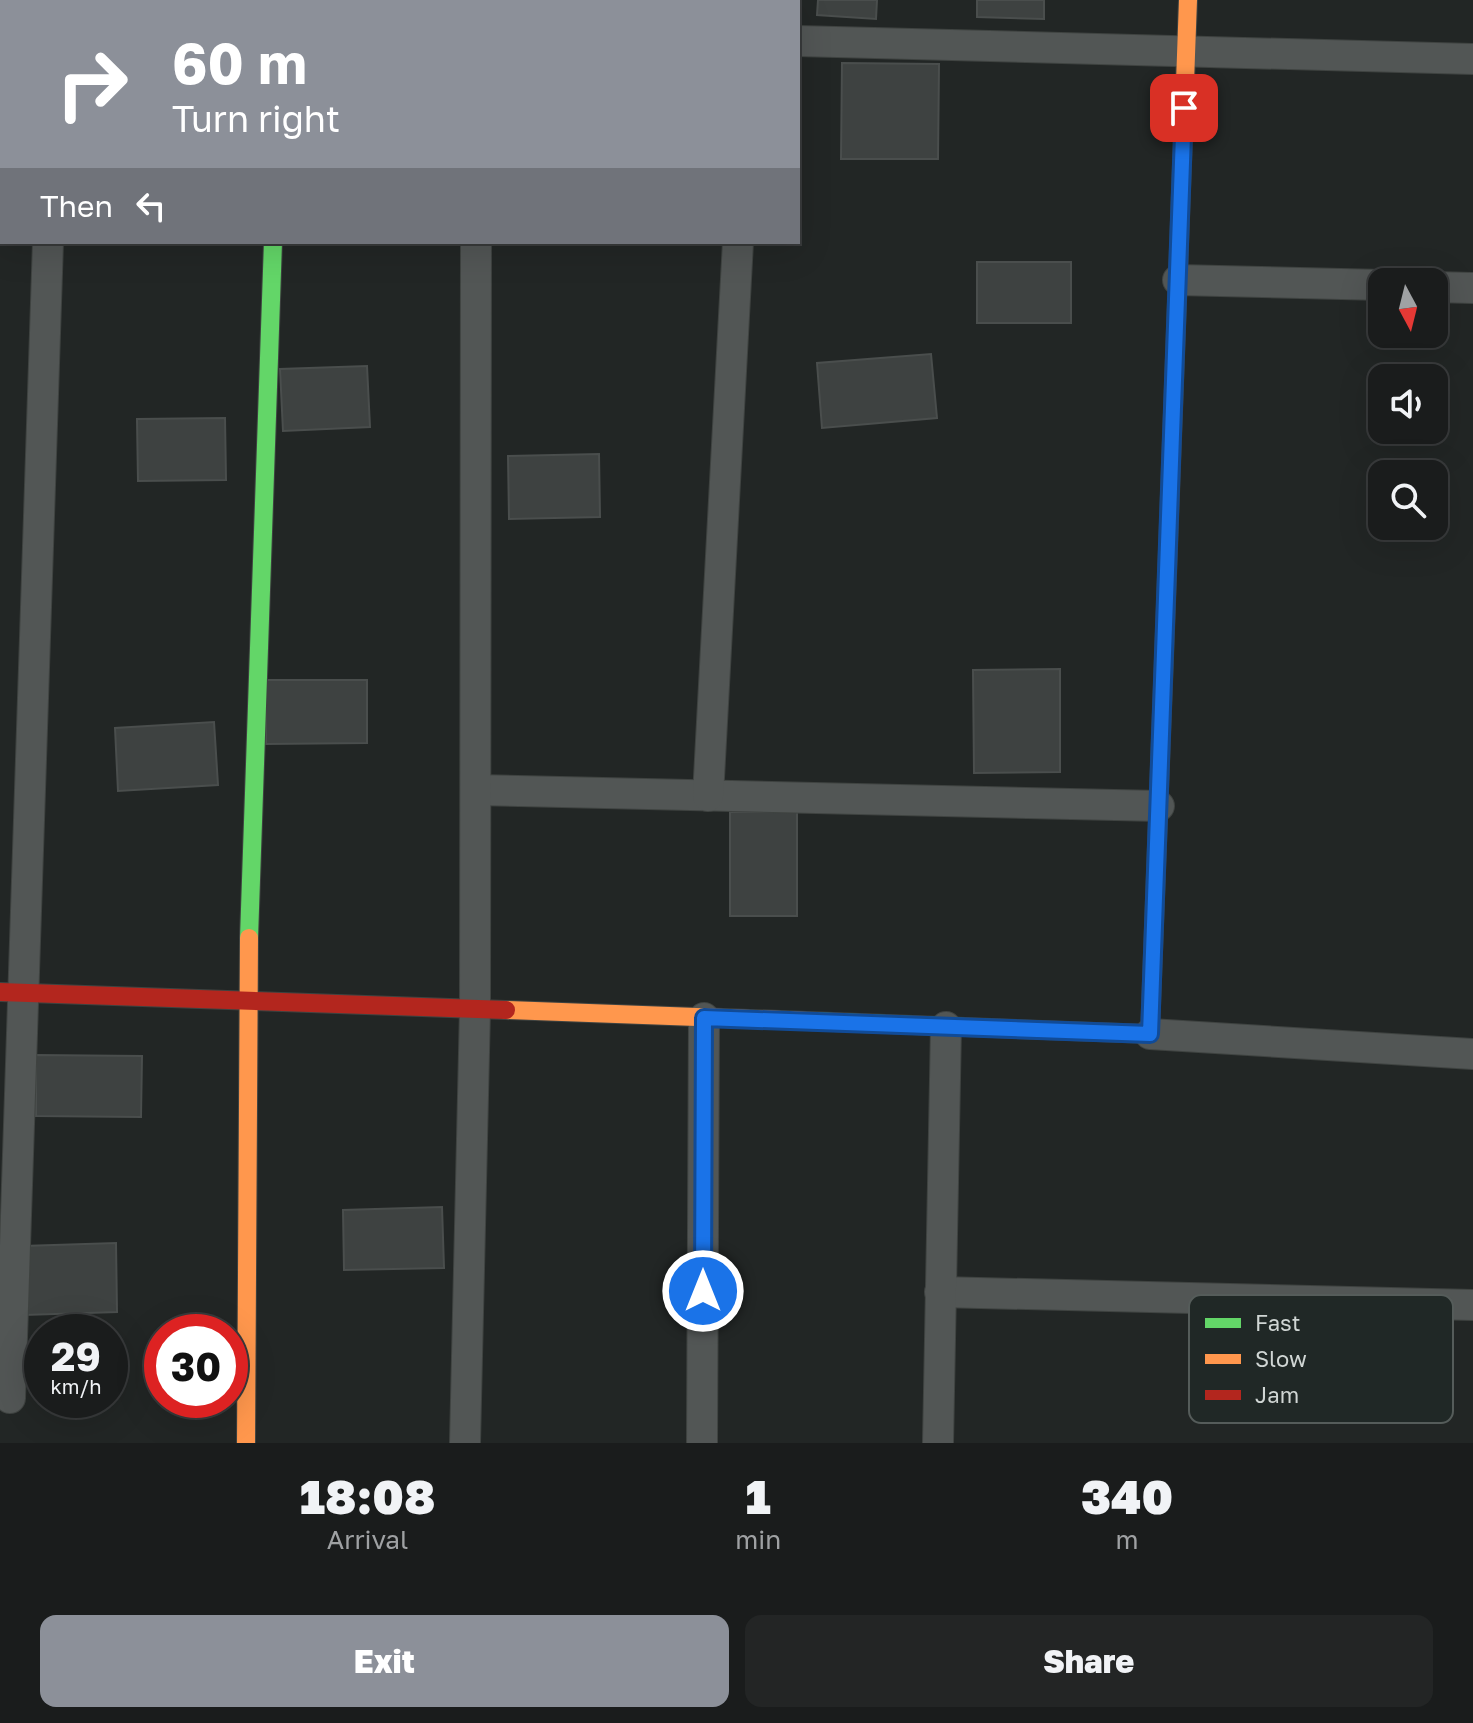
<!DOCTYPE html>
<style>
:root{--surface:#1a1c1c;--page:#232525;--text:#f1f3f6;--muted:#9fa1a3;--line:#383a3b;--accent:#8c9099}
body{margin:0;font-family:"Golos Text",sans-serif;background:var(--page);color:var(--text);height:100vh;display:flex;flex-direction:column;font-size:30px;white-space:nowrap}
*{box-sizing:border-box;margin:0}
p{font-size:26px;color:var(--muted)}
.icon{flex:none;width:44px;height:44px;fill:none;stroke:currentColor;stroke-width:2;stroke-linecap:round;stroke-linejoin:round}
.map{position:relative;height:1443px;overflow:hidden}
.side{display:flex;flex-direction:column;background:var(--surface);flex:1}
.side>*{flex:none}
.guide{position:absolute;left:0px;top:0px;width:800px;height:244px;box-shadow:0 8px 32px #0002,0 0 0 2px var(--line);background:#8c9099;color:#fff;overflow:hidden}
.needle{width:52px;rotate:173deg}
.tools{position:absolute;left:1368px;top:268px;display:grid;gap:16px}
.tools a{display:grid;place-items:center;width:80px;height:80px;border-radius:16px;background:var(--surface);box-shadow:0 8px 32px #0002,0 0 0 2px var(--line);font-size:40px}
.speed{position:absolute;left:24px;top:1314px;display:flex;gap:16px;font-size:40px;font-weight:700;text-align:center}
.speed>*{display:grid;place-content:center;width:104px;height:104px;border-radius:50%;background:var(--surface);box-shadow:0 8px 32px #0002,0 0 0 2px var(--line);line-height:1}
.speed small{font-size:20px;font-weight:400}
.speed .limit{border:12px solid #d22;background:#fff;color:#111}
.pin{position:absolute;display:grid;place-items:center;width:68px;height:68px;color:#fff;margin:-34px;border-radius:16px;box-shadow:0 4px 12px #0006}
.me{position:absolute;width:88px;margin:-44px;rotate:0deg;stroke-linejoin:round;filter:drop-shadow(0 0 6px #0008)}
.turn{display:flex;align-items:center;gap:28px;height:168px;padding:0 40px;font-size:36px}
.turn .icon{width:104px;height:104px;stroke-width:2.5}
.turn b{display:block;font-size:56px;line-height:68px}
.then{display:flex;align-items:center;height:76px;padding:0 40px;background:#0003;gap:16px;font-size:30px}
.eta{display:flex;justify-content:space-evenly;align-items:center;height:136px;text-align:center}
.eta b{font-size:48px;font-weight:800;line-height:56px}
.cta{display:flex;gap:16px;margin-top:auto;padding:16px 40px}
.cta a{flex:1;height:92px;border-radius:16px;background:var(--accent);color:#fff;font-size:32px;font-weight:800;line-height:92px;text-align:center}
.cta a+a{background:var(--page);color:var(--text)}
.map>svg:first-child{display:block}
.building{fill:#3e4241;stroke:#4a4e4d;stroke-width:2}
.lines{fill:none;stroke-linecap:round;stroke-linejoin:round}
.street-casing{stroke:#3f4341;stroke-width:32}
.fast-casing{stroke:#3f4341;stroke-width:20}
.slow-casing{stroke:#3f4341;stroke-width:20}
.jam-casing{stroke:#3f4341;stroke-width:20}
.street{stroke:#525655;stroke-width:30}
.fast{stroke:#63d668;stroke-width:18}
.slow{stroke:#ff974d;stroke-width:18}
.jam{stroke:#b3261e;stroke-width:18}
.route-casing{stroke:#114b97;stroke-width:20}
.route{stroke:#1a73e8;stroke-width:14}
.key{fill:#202826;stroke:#555c5a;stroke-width:2}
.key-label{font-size:22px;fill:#d0d6d4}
</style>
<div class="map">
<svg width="1473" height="1443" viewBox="0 0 1473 1443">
<rect width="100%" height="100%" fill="#222625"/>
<g class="building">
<path d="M 534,0 L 624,0 L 624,2 Z"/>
<path d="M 818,0 L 877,0 L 876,19 L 817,15 Z"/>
<path d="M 977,0 L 1044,0 L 1044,19 L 977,17 Z"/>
<path d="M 842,63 L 939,64 L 938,159 L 841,159 Z"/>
<rect x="977" y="262" width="94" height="61"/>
<path d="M 931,354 L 937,418 L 822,428 L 817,363 Z"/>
<path d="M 367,366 L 370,427 L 283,431 L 280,369 Z"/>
<path d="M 225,418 L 226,480 L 138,481 L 137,419 Z"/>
<path d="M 599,454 L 600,517 L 509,519 L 508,456 Z"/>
<path d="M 1060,669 L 1060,772 L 974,773 L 973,670 Z"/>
<path d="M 266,680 L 367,680 L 367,743 L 266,744 Z"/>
<path d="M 214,722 L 218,785 L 118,791 L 115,728 Z"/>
<rect x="730" y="812" width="67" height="104"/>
<path d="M 36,1055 L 142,1056 L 141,1117 L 36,1116 Z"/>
<path d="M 442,1207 L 444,1268 L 344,1270 L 343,1210 Z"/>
<path d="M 116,1243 L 117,1312 L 24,1315 L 23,1246 Z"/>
</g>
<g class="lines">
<g class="street-casing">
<g id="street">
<path d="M 516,0 L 516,2"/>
<path d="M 798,41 L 1473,59"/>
<path d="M 1178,280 L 1382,285"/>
<path d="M 1434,287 L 1473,288"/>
<path d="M 476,790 L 1159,806"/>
<path d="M 708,796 L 738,242"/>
<path d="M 1150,1034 L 1473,1054"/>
<path d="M 940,1292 L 1473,1305"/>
<path d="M 10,1398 L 48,242"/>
<path d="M 465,1443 L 475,1009 L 476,242"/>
<path d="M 702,1443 L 704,1018"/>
<path d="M 938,1443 L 946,1027"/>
</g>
</g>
<g class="fast-casing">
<g id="fast">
<path d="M 249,938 L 273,242"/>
<path d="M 807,1021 L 1150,1034 L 1166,604"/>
</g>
</g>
<g class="slow-casing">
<g id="slow">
<path d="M 1166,604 L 1188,0"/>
<path d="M 506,1010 L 807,1021"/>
<path d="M 246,1443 L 249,938"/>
</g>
</g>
<g class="jam-casing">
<path id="jam" d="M 0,992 L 506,1010"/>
</g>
<use href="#street" class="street"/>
<use href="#fast" class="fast"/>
<use href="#slow" class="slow"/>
<use href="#jam" class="jam"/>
</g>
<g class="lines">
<g class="route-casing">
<path id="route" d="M 703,1291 L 704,1018 L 1150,1034 L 1184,108"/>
</g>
<use href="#route" class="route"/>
</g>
<rect x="1189" y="1295" width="264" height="128" rx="12" class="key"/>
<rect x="1205" y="1318" width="36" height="10" fill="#63d668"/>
<rect x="1205" y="1354" width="36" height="10" fill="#ff974d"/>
<rect x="1205" y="1390" width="36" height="10" fill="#b3261e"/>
<g class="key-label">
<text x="1255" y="1331">Fast</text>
<text x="1255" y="1367">Slow</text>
<text x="1255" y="1403">Jam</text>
</g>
</svg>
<div class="tools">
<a><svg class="needle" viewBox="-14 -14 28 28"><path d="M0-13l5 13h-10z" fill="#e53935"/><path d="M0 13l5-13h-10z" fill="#9fa1a3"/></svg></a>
<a><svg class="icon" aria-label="sound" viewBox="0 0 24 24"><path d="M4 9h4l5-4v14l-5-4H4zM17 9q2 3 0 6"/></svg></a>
<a><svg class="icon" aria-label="search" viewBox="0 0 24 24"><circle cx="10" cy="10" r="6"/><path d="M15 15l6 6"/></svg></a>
</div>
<div class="speed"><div>29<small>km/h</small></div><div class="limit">30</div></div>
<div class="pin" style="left:1184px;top:108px;background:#d93025"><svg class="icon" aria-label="arrive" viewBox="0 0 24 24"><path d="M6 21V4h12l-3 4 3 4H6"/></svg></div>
<svg class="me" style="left:703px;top:1291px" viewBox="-20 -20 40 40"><circle r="17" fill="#1a73e8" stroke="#fff" stroke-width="3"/><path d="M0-11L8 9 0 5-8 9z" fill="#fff"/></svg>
<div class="guide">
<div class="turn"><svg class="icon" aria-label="right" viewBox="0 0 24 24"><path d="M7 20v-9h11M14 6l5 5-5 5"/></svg><div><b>60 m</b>Turn right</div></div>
<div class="then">Then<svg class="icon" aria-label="left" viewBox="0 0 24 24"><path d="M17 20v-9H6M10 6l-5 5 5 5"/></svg></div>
</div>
</div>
<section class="side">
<div class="eta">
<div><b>18:08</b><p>Arrival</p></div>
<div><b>1</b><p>min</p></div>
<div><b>340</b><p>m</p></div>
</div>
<div class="cta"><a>Exit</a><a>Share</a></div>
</section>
